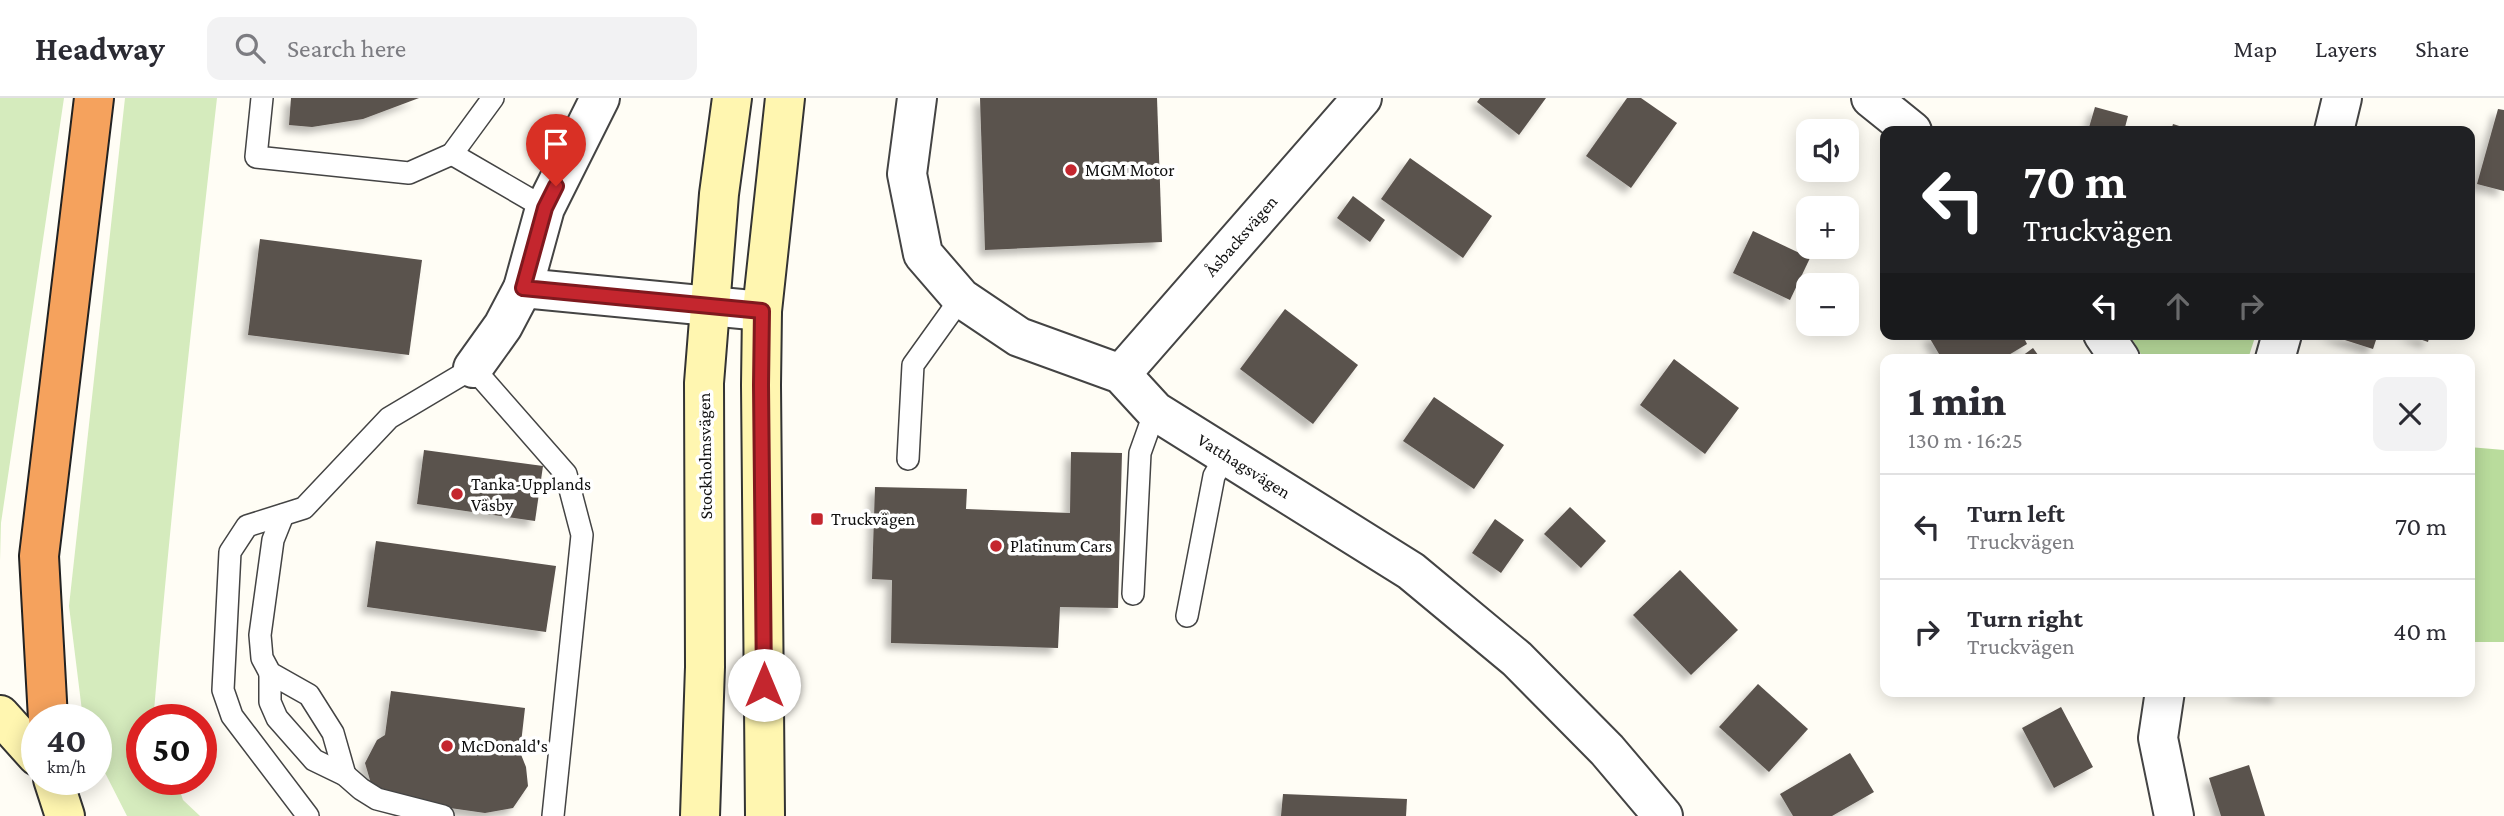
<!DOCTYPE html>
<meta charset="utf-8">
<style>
:root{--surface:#fff;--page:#f2f2f3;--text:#2b2b33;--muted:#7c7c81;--line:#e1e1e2}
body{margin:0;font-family:"Crimson Pro",serif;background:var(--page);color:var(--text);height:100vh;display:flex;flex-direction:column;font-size:26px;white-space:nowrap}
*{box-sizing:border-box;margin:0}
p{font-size:23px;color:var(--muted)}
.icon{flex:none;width:38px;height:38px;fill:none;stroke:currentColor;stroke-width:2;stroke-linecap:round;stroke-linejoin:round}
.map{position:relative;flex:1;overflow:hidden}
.details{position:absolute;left:1880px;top:256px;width:595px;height:343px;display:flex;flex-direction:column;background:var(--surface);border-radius:14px;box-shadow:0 4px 18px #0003}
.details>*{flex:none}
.banner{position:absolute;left:1880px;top:28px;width:595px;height:214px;border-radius:14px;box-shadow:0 4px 18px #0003;background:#202124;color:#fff;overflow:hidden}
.buttons{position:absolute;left:1796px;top:21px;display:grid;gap:14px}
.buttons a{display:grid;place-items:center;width:63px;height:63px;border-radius:14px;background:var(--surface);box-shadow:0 4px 18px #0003;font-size:35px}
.speed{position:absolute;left:21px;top:606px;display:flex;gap:14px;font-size:35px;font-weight:700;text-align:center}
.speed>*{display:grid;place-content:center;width:91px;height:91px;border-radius:50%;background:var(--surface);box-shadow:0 4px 18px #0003;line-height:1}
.speed small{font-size:18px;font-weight:400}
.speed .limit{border:10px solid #d22;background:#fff;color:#111}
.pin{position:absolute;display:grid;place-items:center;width:60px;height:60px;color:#fff;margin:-72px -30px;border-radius:50% 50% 50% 0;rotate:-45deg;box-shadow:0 0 7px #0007}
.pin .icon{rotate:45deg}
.me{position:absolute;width:77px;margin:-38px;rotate:0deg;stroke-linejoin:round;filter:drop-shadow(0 0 5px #0008)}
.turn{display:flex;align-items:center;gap:24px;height:147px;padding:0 28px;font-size:32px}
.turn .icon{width:91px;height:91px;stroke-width:2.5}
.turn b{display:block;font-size:49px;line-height:60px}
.lanes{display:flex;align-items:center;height:66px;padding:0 28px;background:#0003;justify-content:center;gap:35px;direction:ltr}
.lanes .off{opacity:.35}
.round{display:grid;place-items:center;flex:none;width:74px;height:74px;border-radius:14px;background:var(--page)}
.head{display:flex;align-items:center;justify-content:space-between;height:119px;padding:0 28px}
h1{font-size:42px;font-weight:800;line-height:52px}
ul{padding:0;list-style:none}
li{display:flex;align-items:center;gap:21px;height:105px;padding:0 28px;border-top:2px solid var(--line)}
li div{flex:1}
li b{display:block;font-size:26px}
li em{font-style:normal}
header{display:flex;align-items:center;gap:42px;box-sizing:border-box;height:98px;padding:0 35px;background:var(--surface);border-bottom:2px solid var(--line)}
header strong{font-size:33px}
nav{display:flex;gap:38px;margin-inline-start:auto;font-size:24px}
.search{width:490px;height:63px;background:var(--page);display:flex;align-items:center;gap:18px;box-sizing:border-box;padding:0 24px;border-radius:14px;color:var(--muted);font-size:26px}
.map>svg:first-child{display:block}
.green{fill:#d5ebbd}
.forest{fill:#b9dc9c}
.building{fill:#5a524d;filter:url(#shadow)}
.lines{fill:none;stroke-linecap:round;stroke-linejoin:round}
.lane-casing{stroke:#444;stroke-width:24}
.street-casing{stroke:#444;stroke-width:42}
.secondary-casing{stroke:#333;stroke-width:42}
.highway-casing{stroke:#222;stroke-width:42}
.lane{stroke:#fff;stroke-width:21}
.street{stroke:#fff;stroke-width:38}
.secondary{stroke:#fff6b0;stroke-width:38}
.highway{stroke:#f5a25d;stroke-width:38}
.route-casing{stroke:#7f191e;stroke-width:18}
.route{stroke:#c4262e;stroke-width:12}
.poi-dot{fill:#c4262e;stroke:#fff;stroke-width:2.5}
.labels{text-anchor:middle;stroke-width:7;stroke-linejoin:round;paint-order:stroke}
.poi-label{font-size:18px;fill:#111;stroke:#fff;text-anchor:start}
.street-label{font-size:18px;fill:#111;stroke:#fff}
</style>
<header>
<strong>Headway</strong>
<div class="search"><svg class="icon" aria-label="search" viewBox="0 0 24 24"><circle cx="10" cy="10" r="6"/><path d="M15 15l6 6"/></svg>Search here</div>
<nav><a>Map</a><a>Layers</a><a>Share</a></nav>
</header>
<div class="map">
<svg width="2504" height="718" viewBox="0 0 2504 718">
<defs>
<filter id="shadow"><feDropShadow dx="-6" dy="6" stdDeviation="3.5" flood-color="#0004"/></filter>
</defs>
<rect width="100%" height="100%" fill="#fffdf5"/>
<g class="green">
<path d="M 0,0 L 64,0 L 1,425 L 0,463 Z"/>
<path d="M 125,0 L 217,0 C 194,204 171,408 154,613 L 157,621 L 142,621 L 142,681 L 176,681 L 183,702 L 200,718 L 127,718 L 96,657 L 96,621 L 83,621 L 69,508 Z"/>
</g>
<g class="forest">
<path d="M 2129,236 L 2256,236 L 2248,261 L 2144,261 Z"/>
<path d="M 2469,349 L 2504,352 L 2504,544 L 2469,544 Z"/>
</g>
<g class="building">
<path d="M 291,0 L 419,0 L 363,21 L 312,29 L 289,27 Z"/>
<path d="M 980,0 L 1157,0 L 1162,144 L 985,152 Z"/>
<path d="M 1480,0 L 1546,0 L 1519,37 L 1477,4 Z"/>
<path d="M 1627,0 L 1641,0 L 1677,25 L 1631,90 L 1586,58 Z"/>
<path d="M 2095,9 L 2128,18 L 2124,33 L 2088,33 Z"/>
<path d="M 2498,11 L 2504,12 L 2504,93 L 2477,86 Z"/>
<path d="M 2173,26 L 2195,33 L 2171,33 Z"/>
<path d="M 1410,60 L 1492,118 L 1463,160 L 1381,101 Z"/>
<path d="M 1353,98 L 1385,122 L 1370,144 L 1337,120 Z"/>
<path d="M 1753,133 L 1810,160 L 1790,202 L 1733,175 Z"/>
<path d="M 260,141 L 422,162 L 409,257 L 248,237 Z"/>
<path d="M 1285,211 L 1358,267 L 1313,326 L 1240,271 Z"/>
<path d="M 1935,236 L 2022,236 L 2027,246 L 2002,261 L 1942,261 L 1929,239 Z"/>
<path d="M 2326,236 L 2378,236 L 2373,251 Z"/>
<path d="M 2405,236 L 2430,236 L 2428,244 Z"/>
<path d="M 2033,250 L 2041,261 L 2018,261 Z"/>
<path d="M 1674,261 L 1739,310 L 1705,356 L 1640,307 Z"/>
<path d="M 1434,299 L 1504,347 L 1474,391 L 1403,343 Z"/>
<path d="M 424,352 L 543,368 L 535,423 L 417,406 Z"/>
<path d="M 1071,354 L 1122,355 L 1118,510 L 1060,509 L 1058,550 L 891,545 L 892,482 L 872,481 L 875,389 L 967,391 L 966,411 L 1070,415 Z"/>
<path d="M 1570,409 L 1606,443 L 1581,470 L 1544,436 Z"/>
<path d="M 1495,421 L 1524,442 L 1501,475 L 1472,455 Z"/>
<path d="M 376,443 L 556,468 L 546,534 L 367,509 Z"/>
<path d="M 1680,472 L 1738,532 L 1691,577 L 1633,517 Z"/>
<path d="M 1758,586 L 1808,631 L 1769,674 L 1719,629 Z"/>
<path d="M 391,593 L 525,610 L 520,654 L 526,669 L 528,688 L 513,710 L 485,715 L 394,702 L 372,689 L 365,665 L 377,642 L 385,637 Z"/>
<path d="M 2236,593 L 2279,593 L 2278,599 L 2236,595 Z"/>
<path d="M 2061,609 L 2093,669 L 2054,690 L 2022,630 Z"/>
<path d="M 1850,655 L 1874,694 L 1832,718 L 1793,718 L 1780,696 Z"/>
<path d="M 2249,667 L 2265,718 L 2221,718 L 2209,680 Z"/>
<path d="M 1283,696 L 1407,701 L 1406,718 L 1281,718 Z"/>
</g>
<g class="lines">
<g class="lane-casing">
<g id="lane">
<path d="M 262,0 L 256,59 L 409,75 L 452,56 L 493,0"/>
<path d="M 452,56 L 545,110"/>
<path d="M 908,361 L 913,267 L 961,200"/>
<path d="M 283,417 L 273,442 L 260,537 L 262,560 L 270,575 L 309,597 L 333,635 L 345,677"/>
<path d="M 1133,496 L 1140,355 L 1155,313"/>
<path d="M 1187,518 L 1214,378 L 1226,357"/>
<path d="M 270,575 L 270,604 L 277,620 L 314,662 L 345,677 L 361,691 L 377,701 L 443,718"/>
<path d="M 308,718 L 232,618 L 223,592 L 230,454 L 247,428 L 304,410 L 389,320 L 473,270 L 566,376 L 582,437 L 553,718"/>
</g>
</g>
<g class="street-casing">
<g id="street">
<path d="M 917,0 L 907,76 L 923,156 L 961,200 L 1019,239 L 1121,276 L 1155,313 L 1411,473 L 1517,561 L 1607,652 L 1663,718"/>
<path d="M 1871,0 L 1912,33"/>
<path d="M 2334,33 L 2342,0"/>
<path d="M 523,190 L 762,213"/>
<path d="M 2103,236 L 2120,261"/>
<path d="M 2275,261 L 2282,236"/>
<path d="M 473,270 L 503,228 L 523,190 L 545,110 L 600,0"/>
<path d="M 1121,276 L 1362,0"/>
<path d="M 2165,593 L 2158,640 L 2174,718"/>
</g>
</g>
<g class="secondary-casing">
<g id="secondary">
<path d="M 0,617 L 37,658"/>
<path d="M 53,681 L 65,718"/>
<path d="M 700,718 L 705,569 L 704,285 L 719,96 L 732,0"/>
<path d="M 765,718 L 761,287 L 762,213 L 785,0"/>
</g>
</g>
<g class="highway-casing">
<path id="highway" d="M 48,621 L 39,458 L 94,0"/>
</g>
<use href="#lane" class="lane"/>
<use href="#street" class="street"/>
<use href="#secondary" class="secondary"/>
<use href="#highway" class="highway"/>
</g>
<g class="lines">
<g class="route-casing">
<path id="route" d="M 556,88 L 545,110 L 523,190 L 762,213 L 761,287 L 764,587"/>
</g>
<use href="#route" class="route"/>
</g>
<g class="poi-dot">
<circle cx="1071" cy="72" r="7"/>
<circle cx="457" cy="396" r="7"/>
<rect x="810" y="414" width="14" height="14" rx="3.5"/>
<circle cx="996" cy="448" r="7"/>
<circle cx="447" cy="648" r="7"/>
</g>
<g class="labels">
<g class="poi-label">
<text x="1085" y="78">MGM Motor</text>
<text x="471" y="392">Tanka-Upplands<tspan x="471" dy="21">Väsby</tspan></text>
<text x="831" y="427">Truckvägen</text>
<text x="1010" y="454">Platinum Cars</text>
<text x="461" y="654">McDonald's</text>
</g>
<g class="street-label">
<text transform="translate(1241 138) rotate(-49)" y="6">Åsbacksvägen</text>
<text transform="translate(705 358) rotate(-91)" y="6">Stockholmsvägen</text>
<text transform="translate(1244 368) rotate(32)" y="6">Vatthagsvägen</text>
</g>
</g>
</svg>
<div class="buttons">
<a><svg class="icon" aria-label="sound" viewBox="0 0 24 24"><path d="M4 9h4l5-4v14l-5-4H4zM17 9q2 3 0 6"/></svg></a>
<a>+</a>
<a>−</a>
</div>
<div class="speed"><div>40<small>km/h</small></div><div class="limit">50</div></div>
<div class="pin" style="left:556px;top:88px;background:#d93025"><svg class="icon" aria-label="arrive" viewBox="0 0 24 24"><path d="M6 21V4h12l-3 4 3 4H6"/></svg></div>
<svg class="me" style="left:764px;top:587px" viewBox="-20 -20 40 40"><circle r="19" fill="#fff"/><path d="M0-13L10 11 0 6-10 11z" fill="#c4262e"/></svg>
<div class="banner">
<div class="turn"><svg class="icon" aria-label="left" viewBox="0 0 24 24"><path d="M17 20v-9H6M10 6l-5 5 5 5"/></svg><div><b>70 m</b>Truckvägen</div></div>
<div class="lanes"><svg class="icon" aria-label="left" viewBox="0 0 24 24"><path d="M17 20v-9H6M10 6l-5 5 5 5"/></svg><svg class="icon off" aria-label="ahead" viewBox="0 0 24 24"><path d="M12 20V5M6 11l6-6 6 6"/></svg><svg class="icon off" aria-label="right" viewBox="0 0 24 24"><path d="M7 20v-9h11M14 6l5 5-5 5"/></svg></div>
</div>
<section class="details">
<div class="head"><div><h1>1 min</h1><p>130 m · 16:25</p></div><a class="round"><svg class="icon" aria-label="close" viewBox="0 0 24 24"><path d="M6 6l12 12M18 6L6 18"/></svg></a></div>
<ul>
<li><svg class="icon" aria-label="left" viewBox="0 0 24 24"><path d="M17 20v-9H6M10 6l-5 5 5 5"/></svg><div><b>Turn left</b><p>Truckvägen</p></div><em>70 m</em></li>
<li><svg class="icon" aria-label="right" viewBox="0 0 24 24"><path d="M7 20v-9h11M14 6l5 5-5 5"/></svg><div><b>Turn right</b><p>Truckvägen</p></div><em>40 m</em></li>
</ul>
</section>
</div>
